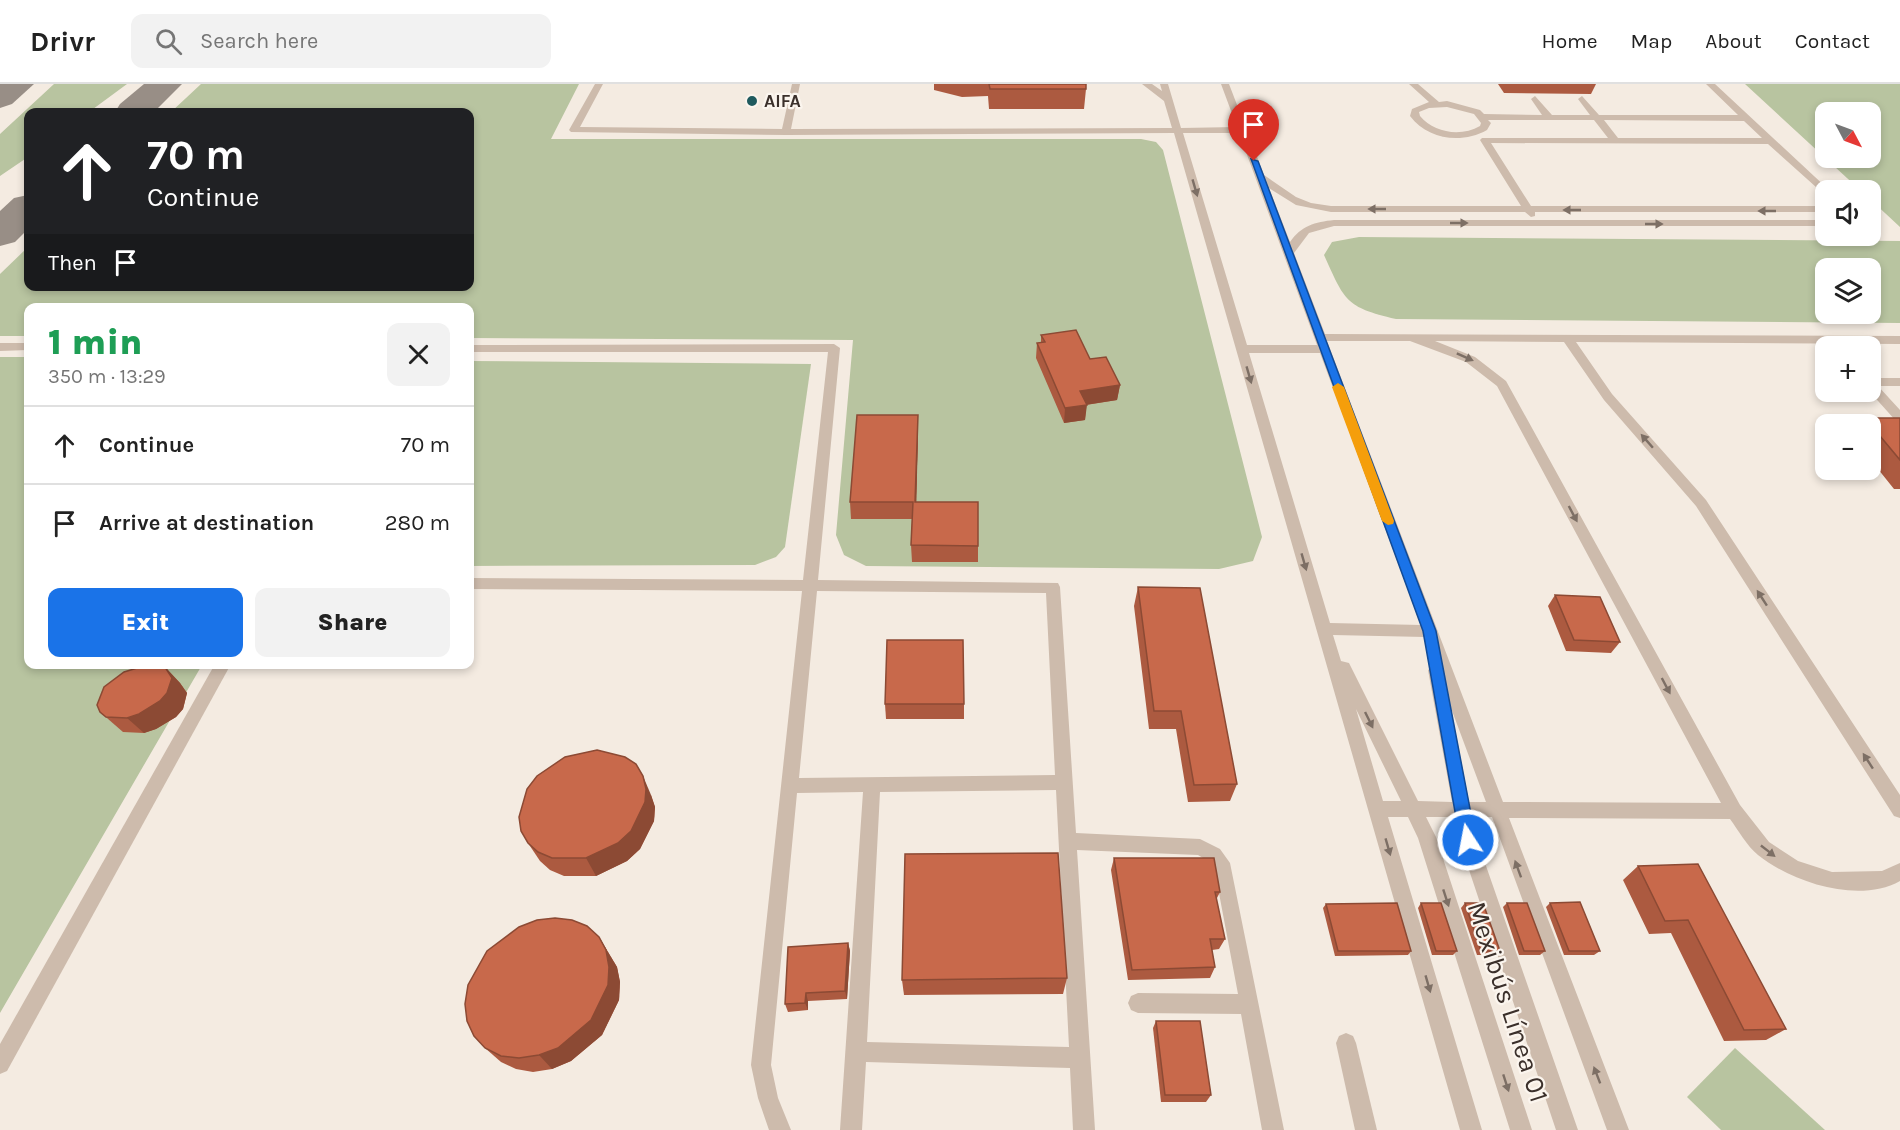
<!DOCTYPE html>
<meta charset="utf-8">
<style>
:root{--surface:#fff;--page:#f2f2f2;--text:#222;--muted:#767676;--line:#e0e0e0;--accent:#1a73e8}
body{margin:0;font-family:Karla,sans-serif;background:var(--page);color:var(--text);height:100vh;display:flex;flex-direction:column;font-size:22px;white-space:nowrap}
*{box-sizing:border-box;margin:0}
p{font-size:20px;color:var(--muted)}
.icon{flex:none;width:33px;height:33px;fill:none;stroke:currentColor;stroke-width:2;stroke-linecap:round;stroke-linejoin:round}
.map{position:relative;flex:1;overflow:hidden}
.panel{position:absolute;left:24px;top:219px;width:450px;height:366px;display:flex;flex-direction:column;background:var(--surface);border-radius:12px;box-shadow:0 3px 9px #0003}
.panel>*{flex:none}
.banner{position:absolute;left:24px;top:24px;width:450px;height:183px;border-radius:12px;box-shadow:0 3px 9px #0003;background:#202124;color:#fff;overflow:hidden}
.needle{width:39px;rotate:131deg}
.fabs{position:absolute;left:1815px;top:18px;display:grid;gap:12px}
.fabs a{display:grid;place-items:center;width:66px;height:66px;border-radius:12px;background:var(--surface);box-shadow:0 3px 9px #0003;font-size:30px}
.pin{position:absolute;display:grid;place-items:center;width:51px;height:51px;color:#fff;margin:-62px -26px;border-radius:50% 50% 50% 0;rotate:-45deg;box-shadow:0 0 6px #0007}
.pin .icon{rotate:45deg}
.me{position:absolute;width:66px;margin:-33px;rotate:349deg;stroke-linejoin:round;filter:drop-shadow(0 0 4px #0008)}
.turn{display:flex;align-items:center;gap:21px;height:126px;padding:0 24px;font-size:27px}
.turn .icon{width:78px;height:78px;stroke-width:2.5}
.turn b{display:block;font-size:42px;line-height:51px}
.then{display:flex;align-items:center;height:57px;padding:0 24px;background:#0003;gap:12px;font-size:22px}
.round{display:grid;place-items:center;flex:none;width:63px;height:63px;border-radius:12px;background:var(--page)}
.headline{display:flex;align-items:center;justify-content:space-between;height:102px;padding:0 24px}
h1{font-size:36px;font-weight:800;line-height:45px;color:#1e9e55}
.cta{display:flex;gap:12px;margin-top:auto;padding:12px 24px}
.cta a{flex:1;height:69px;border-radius:12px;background:var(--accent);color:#fff;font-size:24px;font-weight:800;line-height:69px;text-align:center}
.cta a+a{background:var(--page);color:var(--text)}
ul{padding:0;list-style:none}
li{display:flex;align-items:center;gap:18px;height:78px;padding:0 24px;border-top:2px solid var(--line)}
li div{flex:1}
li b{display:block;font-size:22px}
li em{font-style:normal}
header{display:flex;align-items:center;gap:36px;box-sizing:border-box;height:84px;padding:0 30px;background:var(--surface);border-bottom:2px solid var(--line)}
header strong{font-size:28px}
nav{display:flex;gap:33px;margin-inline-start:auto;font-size:21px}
.search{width:420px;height:54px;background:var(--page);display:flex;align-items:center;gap:15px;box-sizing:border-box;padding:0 21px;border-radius:12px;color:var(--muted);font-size:22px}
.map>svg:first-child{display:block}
.green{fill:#b8c4a0;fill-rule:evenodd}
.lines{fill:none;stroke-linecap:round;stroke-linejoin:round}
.taxiway{fill:#988e86;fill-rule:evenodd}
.minor{fill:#cdbbac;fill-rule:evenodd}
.wall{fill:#ac5a40}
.shaded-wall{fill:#8c4a34}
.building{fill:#c8694b;stroke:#8c4a34;stroke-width:1.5}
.oneway{fill:#7d6f65}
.route{fill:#1a73e8;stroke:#114b97;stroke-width:1.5}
.slow{fill:#f59e0b}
.poi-dot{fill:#1f5a5e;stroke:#fbf5ee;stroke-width:2}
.labels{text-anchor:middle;stroke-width:4.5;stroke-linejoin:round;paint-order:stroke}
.far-poi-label{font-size:18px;font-weight:bold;fill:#3b302b;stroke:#fbf5ee;text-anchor:start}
.near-street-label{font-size:27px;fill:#3b302b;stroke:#fbf5ee}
</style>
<header>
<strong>Drivr</strong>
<div class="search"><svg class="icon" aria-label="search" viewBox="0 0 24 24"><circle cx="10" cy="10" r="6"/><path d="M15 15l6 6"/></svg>Search here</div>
<nav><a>Home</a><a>Map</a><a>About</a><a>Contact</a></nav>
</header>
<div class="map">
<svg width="1900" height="1046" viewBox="0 0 1900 1046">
<rect width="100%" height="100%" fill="#f4ebe1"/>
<g class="green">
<path d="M 54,0 L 127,0 L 89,28 L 28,28 L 28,73 L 0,92 L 0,50 Z"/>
<path d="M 201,0 L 579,0 L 551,55 L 1141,55 L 1156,58 L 1163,66 L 1262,453 L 1253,477 L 1219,485 L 866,482 L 844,471 L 836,451 L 853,256 L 470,254 L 470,224 L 28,224 L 28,252 L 0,252 L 0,190 L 28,163 L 28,202 L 470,202 L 470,28 L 171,28 Z"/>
<path d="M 1745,0 L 1900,0 L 1900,143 L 1871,116 L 1870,106 L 1860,106 ZM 1870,28 L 1870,74 L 1826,74 L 1826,28 Z"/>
<path d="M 1359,153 L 1900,157 L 1900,239 L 1396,235 C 1345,223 1345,217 1324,171 L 1332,158 ZM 1870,184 L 1870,230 L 1826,230 L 1826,184 Z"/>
<path d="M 0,273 L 28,273 L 28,580 L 202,581 L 0,929 Z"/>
<path d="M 470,277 L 811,280 L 785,463 L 776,473 L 755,481 L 470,482 Z"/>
<path d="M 1735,964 L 1825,1046 L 1721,1046 L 1687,1013 Z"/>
</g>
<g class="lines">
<g class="taxiway">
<path d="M 0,0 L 34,0 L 12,20 L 0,24 Z"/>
<path d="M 144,0 L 182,0 L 154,28 L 115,28 L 120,20 Z"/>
<path d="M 28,111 L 28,145 L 15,158 L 0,162 L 0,127 L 14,114 Z"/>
</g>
<g class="minor">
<path d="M 595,0 L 603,0 L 580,43 L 782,45 L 792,0 L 800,0 L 791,45 L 1172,44 L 1164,17 L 1142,0 L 1152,0 L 1162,7 L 1160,0 L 1168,0 L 1181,44 L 1237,43 L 1221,0 L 1229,0 L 1264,91 L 1296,113 L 1311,119 L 1331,122 L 1521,122 L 1480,56 L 1482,54 L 1608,54 L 1594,36 L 1488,36 L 1491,39 L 1487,46 C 1462,60 1428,56 1410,32 L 1412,25 L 1429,18 L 1409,0 L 1418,0 L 1439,18 L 1447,17 L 1480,26 L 1484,30 L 1542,31 L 1531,15 L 1535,12 L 1552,31 L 1590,31 L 1578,15 L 1582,12 L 1599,31 L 1738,31 L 1706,0 L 1715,0 L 1829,106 L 1826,106 L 1826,112 L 1768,60 L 1491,59 L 1531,122 L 1826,122 L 1826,128 L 1535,128 L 1535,132 L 1531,133 L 1525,128 L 1331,128 L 1296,121 L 1269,104 L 1290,158 C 1301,142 1315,138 1334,136 L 1826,136 L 1826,142 L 1334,142 L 1309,149 L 1294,169 L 1325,250 L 1900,252 L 1900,260 L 1576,258 L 1612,310 L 1706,416 L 1900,711 L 1900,734 L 1894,732 L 1696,422 L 1604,316 L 1564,258 L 1435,257 L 1475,273 L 1506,297 L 1740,721 L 1769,758 L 1798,777 L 1832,788 L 1882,787 L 1900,779 L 1900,797 C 1859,820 1793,799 1758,771 C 1747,762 1738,746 1730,735 L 1509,734 L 1629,1046 L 1607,1046 L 1492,733 L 1473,733 L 1477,756 L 1578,1046 L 1556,1046 L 1459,756 L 1455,733 L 1426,733 L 1436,753 L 1532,1046 L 1510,1046 L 1418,754 L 1408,733 L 1388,733 L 1482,1046 L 1460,1046 L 1174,49 L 786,51 L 571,48 L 569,46 ZM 1447,23 L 1474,30 L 1481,39 L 1480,42 C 1461,53 1434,49 1420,32 L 1419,28 L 1429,24 ZM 1604,36 L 1744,37 L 1762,54 L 1618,54 ZM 1183,49 L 1239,49 L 1317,261 L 1247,261 ZM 1327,257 L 1410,257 L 1466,278 L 1497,302 L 1721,719 L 1503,718 ZM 1249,269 L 1320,269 L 1421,541 L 1330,539 ZM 1333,551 L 1425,553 L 1435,580 L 1428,586 L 1452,718 L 1418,717 L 1349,579 L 1341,577 ZM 1451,624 L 1486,718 L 1469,718 ZM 1356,625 L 1401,717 L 1383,717 Z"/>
<path d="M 0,259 L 28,259 L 28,266 L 0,267 Z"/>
<path d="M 834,260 L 840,264 L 818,496 L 1058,499 L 1060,503 L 1076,749 L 1200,755 L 1220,765 L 1230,779 L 1284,1046 L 1262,1046 L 1241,930 L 1138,929 L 1131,926 L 1128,919 L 1131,912 L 1138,909 L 1238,910 L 1215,788 L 1208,777 L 1198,771 L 1077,766 L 1095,1046 L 1073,1046 L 1070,984 L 866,978 L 862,1046 L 840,1046 L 863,708 L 797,709 L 771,981 L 778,1014 L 791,1046 L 769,1046 L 758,1014 L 751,981 L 802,507 L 470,505 L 470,494 L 803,496 L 828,268 L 470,268 L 470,261 ZM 817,507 L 1046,509 L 1055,691 L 799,694 ZM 1056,706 L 1069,963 L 867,958 L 880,708 Z"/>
<path d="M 1870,294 L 1900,294 L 1900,302 L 1878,302 L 1900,326 L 1900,338 L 1896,337 L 1870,308 Z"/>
<path d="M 215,580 L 231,580 L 7,987 L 0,990 L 0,960 Z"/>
<path d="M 1346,949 L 1353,952 L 1356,959 L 1377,1046 L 1355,1046 L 1336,959 L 1339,952 Z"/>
</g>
</g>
<g class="wall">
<path d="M 934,0 L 1086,0 L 1086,5 L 1084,25 L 989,25 L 988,12 L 962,13 L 934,6 Z"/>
<path d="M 1498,0 L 1596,0 L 1591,10 L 1504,9 Z"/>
<path d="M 1041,251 L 1090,275 L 1120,301 L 1117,316 L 1086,321 L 1085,336 L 1064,339 L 1036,274 L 1037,259 L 1041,258 Z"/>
<path d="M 918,331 L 918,348 L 916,418 L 978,462 L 978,478 L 912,478 L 911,461 L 912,435 L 851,435 L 850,418 Z"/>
<path d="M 1865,334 L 1900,334 L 1900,405 L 1894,405 L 1870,375 L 1870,340 L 1859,340 Z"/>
<path d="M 1138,503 L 1237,700 L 1230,717 L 1188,718 L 1176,645 L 1149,645 L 1134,522 Z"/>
<path d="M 1555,511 L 1620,558 L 1611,569 L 1566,567 L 1548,522 Z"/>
<path d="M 165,583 L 180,599 L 187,609 L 183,625 L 176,633 L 156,645 L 144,649 L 123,648 L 100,628 Z"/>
<path d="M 885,620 L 964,620 L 964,635 L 886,635 Z"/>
<path d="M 651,711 L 655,723 L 654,737 L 640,765 L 627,777 L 596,792 L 564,792 L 550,786 L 540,777 L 528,759 Z"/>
<path d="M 1114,774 L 1220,808 L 1216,816 L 1225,855 L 1219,865 L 1212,866 L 1215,883 L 1210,894 L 1128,896 L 1111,786 Z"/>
<path d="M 1638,782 L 1786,945 L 1766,956 L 1724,957 L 1671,849 L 1649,850 L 1623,796 Z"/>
<path d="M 1421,819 L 1457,867 L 1453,871 L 1432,871 L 1418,824 Z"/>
<path d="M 1465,819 L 1500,867 L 1495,871 L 1477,871 L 1461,824 Z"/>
<path d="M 1507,819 L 1545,867 L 1540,871 L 1519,871 L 1503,823 Z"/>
<path d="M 1550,819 L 1600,867 L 1594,871 L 1564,871 L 1546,823 Z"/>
<path d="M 1326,820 L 1411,867 L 1408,871 L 1335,872 L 1323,824 Z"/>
<path d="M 599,853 L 617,883 L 620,898 L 619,916 L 602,951 L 571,977 L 552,985 L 533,988 L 516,985 L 501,978 L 485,964 Z"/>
<path d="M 848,859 L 850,867 L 847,915 L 808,917 L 808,926 L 788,928 L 785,920 Z"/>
<path d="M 1067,894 L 1063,910 L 904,911 L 902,896 Z"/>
<path d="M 1156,937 L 1211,1011 L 1206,1018 L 1161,1018 L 1153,944 Z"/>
</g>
<g class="shaded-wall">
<path d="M 1120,301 L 1117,316 L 1078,322 L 1080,307 Z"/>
<path d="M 1087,321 L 1085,336 L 1064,339 L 1065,324 Z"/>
<path d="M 918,331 L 918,348 L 916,434 L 915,418 Z"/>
<path d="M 165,583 L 180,599 L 187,609 L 183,625 L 176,633 L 156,645 L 144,649 L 127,634 Z"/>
<path d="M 643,692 L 651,711 L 655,723 L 654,737 L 640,765 L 627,777 L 596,792 L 586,774 Z"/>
<path d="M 599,853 L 617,883 L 620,898 L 619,916 L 602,951 L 571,977 L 552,985 L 539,971 Z"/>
<path d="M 848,859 L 850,867 L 847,915 L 845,907 Z"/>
<path d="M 806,909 L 808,917 L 808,926 L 805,919 Z"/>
</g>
<g class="building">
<path d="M 989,0 L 1086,0 L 1086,5 L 990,5 Z"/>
<path d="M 1076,246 L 1090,275 L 1106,273 L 1120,301 L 1080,307 L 1087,321 L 1065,324 L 1037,259 L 1045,258 L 1041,251 Z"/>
<path d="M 857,331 L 918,331 L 915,418 L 978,418 L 978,462 L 911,461 L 913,418 L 850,418 Z"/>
<path d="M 1865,334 L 1900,334 L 1900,376 Z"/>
<path d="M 1138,503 L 1200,504 L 1237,700 L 1194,701 L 1181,627 L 1154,627 Z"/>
<path d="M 1555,511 L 1600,513 L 1620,558 L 1574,556 Z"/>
<path d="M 887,556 L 963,556 L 964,620 L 885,620 Z"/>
<path d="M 147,581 L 165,583 L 172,594 L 167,609 L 160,617 L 139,630 L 127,634 L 106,633 L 100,628 L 97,621 L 104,603 L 124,588 Z"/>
<path d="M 597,666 L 625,673 L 636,680 L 643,692 L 646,705 L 645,718 L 631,747 L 618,759 L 586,774 L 552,774 L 538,768 L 528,759 L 521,747 L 519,733 L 527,705 L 537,692 L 565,673 Z"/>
<path d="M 1058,769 L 1067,894 L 902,896 L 905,770 Z"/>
<path d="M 1114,774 L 1214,774 L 1220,808 L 1215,808 L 1225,855 L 1210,855 L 1215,883 L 1132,886 Z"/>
<path d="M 1698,780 L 1786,945 L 1744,946 L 1688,836 L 1665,837 L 1638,782 Z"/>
<path d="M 1580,818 L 1600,867 L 1569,867 L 1550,819 Z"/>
<path d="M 1397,819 L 1411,867 L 1338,867 L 1326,820 Z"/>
<path d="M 1421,819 L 1441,819 L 1457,867 L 1436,867 Z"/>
<path d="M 1465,819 L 1483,819 L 1500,867 L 1481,867 Z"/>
<path d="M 1507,819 L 1527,819 L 1545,867 L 1524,867 Z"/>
<path d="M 555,834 L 572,836 L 587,842 L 599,853 L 606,866 L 609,883 L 608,901 L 591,936 L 558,964 L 539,971 L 519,974 L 501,972 L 485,964 L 474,952 L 467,937 L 465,920 L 468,901 L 487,867 L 519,843 L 537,836 Z"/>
<path d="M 848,859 L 845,907 L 806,909 L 805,919 L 785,920 L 788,863 Z"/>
<path d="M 1156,937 L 1200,937 L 1211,1011 L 1165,1011 Z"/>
</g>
<defs><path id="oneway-solid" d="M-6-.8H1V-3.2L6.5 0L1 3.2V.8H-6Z" transform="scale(1.5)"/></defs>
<g class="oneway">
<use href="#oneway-solid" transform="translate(1195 104) rotate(74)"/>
<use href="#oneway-solid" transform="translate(1377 125) rotate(-180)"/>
<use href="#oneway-solid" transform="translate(1572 126) rotate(-180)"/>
<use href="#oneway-solid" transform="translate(1767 127) rotate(-180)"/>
<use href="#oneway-solid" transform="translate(1459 139)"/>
<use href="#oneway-solid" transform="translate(1654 140)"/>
<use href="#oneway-solid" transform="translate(1465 273) rotate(24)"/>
<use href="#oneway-solid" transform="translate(1249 291) rotate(74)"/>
<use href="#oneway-solid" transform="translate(1647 357) rotate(-131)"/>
<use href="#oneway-solid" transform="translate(1573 430) rotate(62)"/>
<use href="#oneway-solid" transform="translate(1304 478) rotate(74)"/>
<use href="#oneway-solid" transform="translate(1762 514) rotate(-123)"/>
<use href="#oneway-solid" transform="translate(1666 602) rotate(62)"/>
<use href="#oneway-solid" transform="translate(1369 636) rotate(64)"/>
<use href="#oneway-solid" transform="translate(1868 677) rotate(-123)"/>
<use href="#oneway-solid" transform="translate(1388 763) rotate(74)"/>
<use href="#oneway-solid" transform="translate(1768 767) rotate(38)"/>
<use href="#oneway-solid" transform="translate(1518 785) rotate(-110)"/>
<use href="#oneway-solid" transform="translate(1446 814) rotate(72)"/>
<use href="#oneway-solid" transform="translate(1428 900) rotate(74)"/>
<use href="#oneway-solid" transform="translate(1597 991) rotate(-111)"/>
<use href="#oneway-solid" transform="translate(1506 999) rotate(72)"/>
</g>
<path class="route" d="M 1251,75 L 1258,77 L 1436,547 L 1476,756 L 1473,761 L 1468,763 L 1462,761 L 1460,756 L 1423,547 Z"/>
<path class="slow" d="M 1338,299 L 1344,303 L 1394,437 L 1393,440 L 1388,441 L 1382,437 L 1332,303 Z"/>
<circle class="poi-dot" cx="752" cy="17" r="6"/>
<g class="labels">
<g class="far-poi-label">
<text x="764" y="23">AIFA</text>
</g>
<g class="near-street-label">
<text transform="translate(1508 918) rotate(72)" y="9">Mexibús Línea 01</text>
</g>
</g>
</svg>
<div class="fabs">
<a><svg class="needle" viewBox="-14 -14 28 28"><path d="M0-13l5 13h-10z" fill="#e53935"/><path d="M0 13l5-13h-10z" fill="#767676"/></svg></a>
<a><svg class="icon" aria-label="sound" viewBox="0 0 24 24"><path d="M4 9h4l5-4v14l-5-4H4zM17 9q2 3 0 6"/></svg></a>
<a><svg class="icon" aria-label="layers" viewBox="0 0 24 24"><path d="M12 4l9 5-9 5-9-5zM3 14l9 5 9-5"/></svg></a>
<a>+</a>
<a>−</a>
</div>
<div class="pin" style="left:1254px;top:77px;background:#d93025"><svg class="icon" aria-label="arrive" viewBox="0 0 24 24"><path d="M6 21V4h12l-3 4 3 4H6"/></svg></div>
<svg class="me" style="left:1468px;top:756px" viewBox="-20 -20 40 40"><circle r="17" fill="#1a73e8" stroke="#fff" stroke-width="3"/><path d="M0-11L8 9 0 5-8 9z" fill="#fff"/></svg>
<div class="banner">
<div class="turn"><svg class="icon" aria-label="ahead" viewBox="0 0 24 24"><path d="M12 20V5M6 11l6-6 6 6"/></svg><div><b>70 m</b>Continue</div></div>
<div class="then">Then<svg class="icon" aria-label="arrive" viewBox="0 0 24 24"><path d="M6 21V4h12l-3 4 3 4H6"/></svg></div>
</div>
<section class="panel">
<div class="headline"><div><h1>1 min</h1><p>350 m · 13:29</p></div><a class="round"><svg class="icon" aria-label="close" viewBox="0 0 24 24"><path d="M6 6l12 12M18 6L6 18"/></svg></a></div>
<ul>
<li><svg class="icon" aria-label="ahead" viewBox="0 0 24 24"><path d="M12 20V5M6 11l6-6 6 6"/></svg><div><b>Continue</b></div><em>70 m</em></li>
<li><svg class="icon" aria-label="arrive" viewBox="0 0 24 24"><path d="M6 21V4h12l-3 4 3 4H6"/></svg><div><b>Arrive at destination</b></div><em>280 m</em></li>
</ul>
<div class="cta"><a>Exit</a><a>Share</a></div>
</section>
</div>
